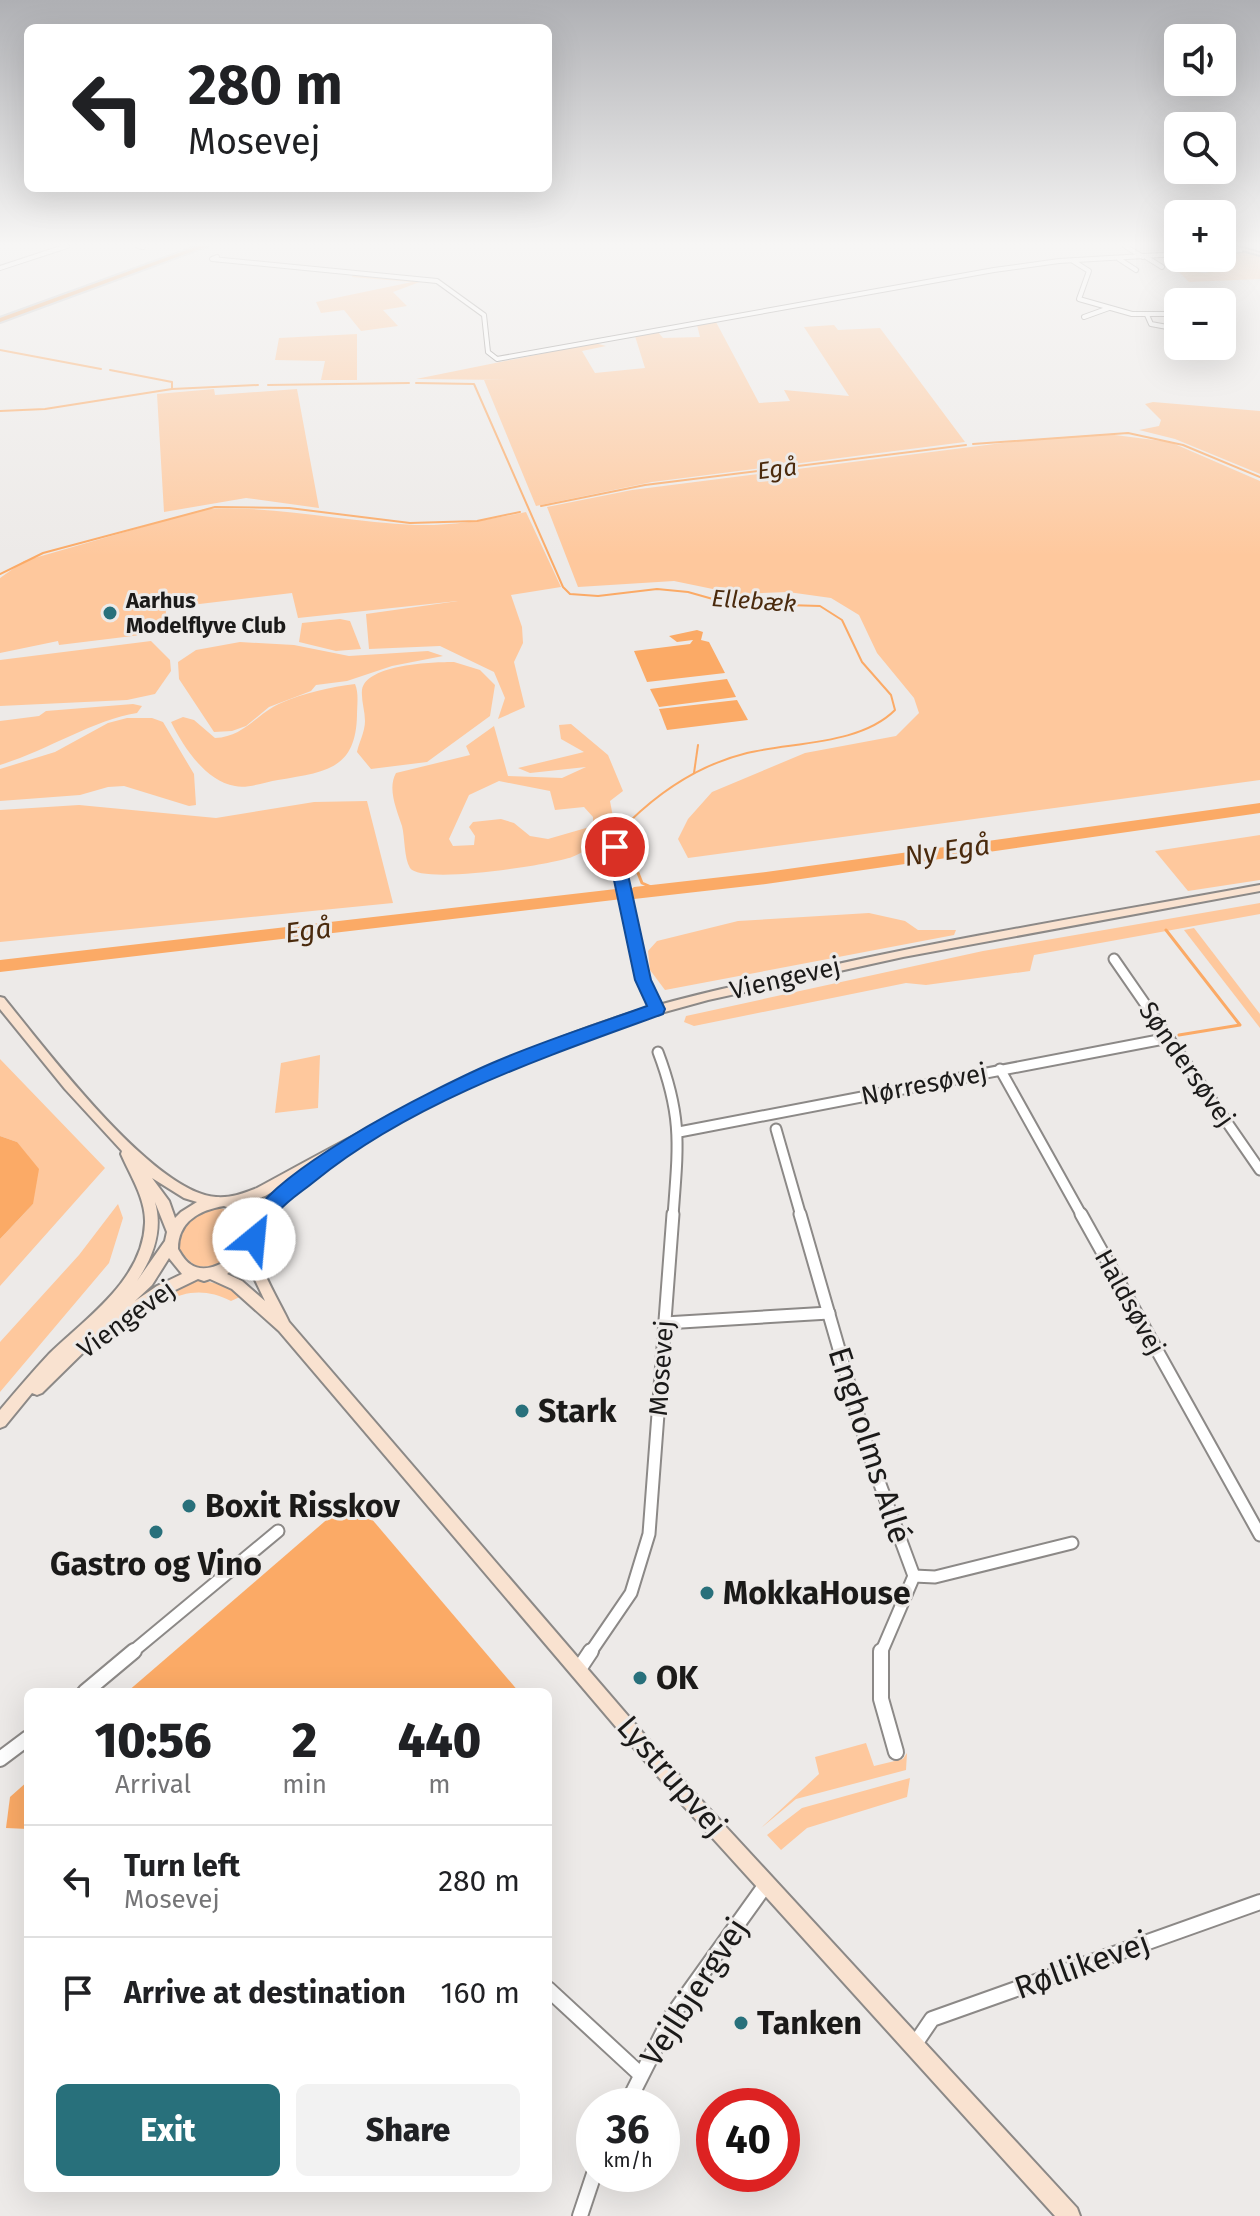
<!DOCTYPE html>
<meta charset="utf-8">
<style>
:root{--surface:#fff;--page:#f2f2f2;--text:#202124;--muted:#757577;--line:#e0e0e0;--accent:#28707b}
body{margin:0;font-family:"Fira Sans",sans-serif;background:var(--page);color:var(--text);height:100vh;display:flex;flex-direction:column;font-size:30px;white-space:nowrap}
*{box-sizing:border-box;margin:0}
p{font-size:26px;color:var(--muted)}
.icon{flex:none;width:44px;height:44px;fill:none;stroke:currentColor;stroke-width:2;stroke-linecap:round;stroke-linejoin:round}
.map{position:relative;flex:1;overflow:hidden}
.details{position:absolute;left:24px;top:1688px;width:528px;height:504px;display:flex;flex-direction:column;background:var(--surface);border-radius:12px;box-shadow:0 8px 32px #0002}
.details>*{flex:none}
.banner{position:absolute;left:24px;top:24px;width:528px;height:168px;border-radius:12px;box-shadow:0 8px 32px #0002;background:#fff;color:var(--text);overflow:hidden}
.controls{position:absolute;left:1164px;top:24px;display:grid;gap:16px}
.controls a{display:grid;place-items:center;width:72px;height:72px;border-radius:12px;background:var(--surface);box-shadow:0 8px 32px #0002;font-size:40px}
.speed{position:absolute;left:576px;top:2088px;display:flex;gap:16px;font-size:40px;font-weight:700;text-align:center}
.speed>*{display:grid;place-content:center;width:104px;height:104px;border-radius:50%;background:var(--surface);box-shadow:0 8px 32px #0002;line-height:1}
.speed small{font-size:20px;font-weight:400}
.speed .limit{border:12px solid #d22;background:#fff;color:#111}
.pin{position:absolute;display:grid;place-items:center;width:68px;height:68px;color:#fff;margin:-34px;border:4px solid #fff;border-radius:50%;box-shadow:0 2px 8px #0007}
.me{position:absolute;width:88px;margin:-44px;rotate:28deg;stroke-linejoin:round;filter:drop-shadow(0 0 6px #0008)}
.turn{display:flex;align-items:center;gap:28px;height:168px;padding:0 32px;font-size:36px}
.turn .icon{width:104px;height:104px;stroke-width:2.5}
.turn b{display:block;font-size:56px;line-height:68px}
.eta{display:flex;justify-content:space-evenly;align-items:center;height:136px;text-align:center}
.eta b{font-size:48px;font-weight:800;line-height:56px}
.action{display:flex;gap:16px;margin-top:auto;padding:16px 32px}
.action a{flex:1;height:92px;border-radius:12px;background:var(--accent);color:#fff;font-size:32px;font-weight:800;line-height:92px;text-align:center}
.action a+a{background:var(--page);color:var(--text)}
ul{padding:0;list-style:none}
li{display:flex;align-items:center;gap:24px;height:112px;padding:0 32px;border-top:2px solid var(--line)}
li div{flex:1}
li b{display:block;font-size:30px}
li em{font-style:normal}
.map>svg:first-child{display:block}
.green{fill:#fec89d;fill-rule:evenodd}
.water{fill:#fbaa66}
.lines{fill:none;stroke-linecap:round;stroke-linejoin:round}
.stream-far1{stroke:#fbaa66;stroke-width:2}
.stream{stroke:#fbaa66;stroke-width:3}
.river{fill:#fbaa66;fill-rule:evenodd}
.street-far4-casing{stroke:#8c8987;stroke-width:6}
.street-far3-casing{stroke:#8c8987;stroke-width:10}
.street-far2-casing{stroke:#8c8987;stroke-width:13}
.street-far1-casing{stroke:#8c8987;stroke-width:15}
.street-casing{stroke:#8c8987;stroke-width:18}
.secondary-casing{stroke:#8c8987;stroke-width:4}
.highway-casing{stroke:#c8c8c8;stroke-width:4}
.street-far4{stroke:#fff;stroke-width:4}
.street-far3{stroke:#fff;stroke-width:7}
.street-far2{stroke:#fff;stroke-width:9}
.street-far1{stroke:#fff;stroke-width:11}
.street{stroke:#fff;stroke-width:14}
.secondary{fill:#f9e2d0;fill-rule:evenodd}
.highway{fill:#eaa062;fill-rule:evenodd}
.route{fill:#1a73e8;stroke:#114b97;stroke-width:2}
.poi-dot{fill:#28707b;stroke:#edeae8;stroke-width:3}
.labels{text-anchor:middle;stroke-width:6;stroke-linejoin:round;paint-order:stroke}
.far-poi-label{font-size:22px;font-weight:bold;fill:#1b1a19;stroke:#edeae8;text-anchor:start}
.far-water-label{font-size:24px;font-style:italic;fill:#4a2a0d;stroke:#edeae8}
.street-label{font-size:26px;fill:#1b1a19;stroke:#edeae8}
.water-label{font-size:28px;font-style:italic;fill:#4a2a0d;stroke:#edeae8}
.near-poi-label{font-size:32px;font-weight:bold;fill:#1b1a19;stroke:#edeae8;text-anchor:start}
.near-street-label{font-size:32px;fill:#1b1a19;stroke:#edeae8}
</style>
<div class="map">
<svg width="1260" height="2216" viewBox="0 0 1260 2216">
<rect width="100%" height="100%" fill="#edeae8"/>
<g class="green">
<path d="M 1239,251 L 1260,255 L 1260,279 L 1189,282 L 1177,270 L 1205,273 L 1226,269 L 1204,258 L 1222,258 L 1222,255 Z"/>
<path d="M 353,274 L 425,280 L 393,292 L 407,306 L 383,310 L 398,326 L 361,331 L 344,310 L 321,313 L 316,302 L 412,282 L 352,277 Z"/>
<path d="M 716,322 L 759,403 L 790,401 L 784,390 L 849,396 L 804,327 L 834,325 L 838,330 L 880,328 L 965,442 L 652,482 L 536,506 L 484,380 L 508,380 L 416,379 L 595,343 L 606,346 L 582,351 L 595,373 L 645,368 L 635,336 L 658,332 L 663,338 L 700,337 L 697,325 Z"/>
<path d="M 357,334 L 357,380 L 321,380 L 325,361 L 275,360 L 279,338 Z"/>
<path d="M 214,389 L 215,395 L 297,389 L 319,508 L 246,498 L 164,512 L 157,394 Z"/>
<path d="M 1153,402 L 1260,411 L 1260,474 L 1175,439 L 1139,430 L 1159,426 L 1161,420 L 1145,404 Z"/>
<path d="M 1107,434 L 1170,442 L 1260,481 L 1260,780 L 688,858 L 678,839 L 688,819 L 712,792 L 805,753 L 896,736 L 919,713 L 914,698 L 877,653 L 859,615 L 831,598 L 788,592 L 737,594 L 674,581 L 578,587 L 547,507 L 632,490 L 1026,440 Z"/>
<path d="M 205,509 C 276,505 345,522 415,525 C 453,526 488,520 526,512 L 561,587 L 511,595 L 522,627 L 523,643 L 514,662 L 525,707 L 498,719 L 505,698 L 494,672 L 440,646 L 369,649 L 366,614 L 458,601 L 298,618 L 292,593 L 166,608 L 165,632 L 59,645 L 58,641 L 0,653 L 0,578 L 24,561 Z"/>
<path d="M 340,619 L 350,621 L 361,649 L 336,651 L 299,642 L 302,623 Z"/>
<path d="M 151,641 L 170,660 L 171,671 L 155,694 L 127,700 L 0,706 L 0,660 Z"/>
<path d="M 240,642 L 294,645 L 349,656 L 428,651 L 443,656 L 392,666 L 347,681 L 316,685 L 311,691 L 269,707 L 246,726 L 232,731 L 214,732 L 179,679 L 178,662 L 196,650 Z"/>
<path d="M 454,662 L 480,670 L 495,685 L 490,716 L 427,762 L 371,769 L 357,752 C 359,742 365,732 365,721 C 365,711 361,700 362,690 C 366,664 434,662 454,662 Z"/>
<path d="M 355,684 C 359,693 357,705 357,715 C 356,770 325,772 278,780 C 265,782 247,789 235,786 C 205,781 183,746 171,722 L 183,717 L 194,720 L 215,738 C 244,737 256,714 281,703 C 303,693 331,687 355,684 Z"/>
<path d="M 133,704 L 142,706 L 137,713 C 93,720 46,751 0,765 L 0,721 L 39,716 L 46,711 Z"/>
<path d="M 127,718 L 152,718 L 163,722 L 194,774 L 196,805 L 189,806 L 124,786 L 108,787 L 80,795 L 0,801 L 0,769 L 55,752 L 108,723 Z"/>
<path d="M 571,724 L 608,755 L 623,791 L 610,801 L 613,817 L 606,826 L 604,839 C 593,845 583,853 572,857 C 550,865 422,885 410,868 C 404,858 405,838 402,826 C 397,810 387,789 396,773 L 470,755 L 466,746 L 494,726 L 508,776 L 562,778 L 586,767 L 530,773 L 518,768 L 584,752 L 561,739 L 559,725 ZM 499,781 L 550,791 L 555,810 L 584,807 L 593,817 L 593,826 L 548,839 L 530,836 L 514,823 L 501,819 L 473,822 L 469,827 L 475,836 L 474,845 L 453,846 L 449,839 L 469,795 Z"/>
<path d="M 367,801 L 393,903 L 0,942 L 0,810 L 79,805 L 216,818 L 314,802 Z"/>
<path d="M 1260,835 L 1260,880 L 1188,891 L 1155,851 Z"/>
<path d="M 1260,903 L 1260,914 L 1034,955 L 1030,971 L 926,985 L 906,983 L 694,1026 L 684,1022 L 686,1016 L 983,951 Z"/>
<path d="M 869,913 L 905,921 L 918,930 L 956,930 L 954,935 L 665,990 L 650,970 L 648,951 L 657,941 L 738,921 Z"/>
<path d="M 1194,928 L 1260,1014 L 1260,1028 L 1184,930 Z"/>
<path d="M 320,1055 L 318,1108 L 275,1113 L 281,1063 Z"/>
<path d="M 0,1059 L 105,1168 L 0,1286 L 0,1239 L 33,1204 L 17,1142 L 0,1136 Z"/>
<path d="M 118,1204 L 123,1218 L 109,1263 L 0,1392 L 0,1342 L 79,1255 Z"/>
<path d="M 217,1207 L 242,1215 L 249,1234 C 237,1256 222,1270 195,1266 L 177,1249 C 176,1224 196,1214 217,1207 Z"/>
<path d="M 196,1279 L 223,1285 L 242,1296 L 231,1301 C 207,1289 188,1290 164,1302 L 159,1297 Z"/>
<path d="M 866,1743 L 874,1766 L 903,1759 L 907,1753 L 906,1770 L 796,1799 L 761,1828 L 819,1774 L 815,1757 Z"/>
<path d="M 910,1778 L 907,1797 L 807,1828 L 781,1850 L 767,1835 L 802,1808 Z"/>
</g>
<g class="water">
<path d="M 697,630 L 703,632 L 701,640 L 709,642 L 725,673 L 647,682 L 634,651 L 690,644 L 693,640 L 677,642 L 669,636 Z"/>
<path d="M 727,679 L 736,697 L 659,707 L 650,689 Z"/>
<path d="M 737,700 L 748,720 L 667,730 L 659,709 Z"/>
<path d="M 0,1136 L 17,1142 L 39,1169 L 33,1204 L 0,1239 Z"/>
<path d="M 353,1497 L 519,1692 L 127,1692 Z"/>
<path d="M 28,1781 L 28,1829 L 6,1828 L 10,1797 Z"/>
</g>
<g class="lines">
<g class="stream-far1">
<path d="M 0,350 L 101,369"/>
<path d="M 110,370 L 172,382 L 172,389 L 258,385"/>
<path d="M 416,383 L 474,384 L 563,587 L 570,594 L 598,596 L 657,589 L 688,592 L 727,603 L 820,606 L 842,620 L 862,662 L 891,695 L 895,710 C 860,745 793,742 747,753 C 702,764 663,789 630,821 L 629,850"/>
<path d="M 268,385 L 409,383"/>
<path d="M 0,411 L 45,409 L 172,389"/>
<path d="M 973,444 L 1128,433 L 1183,445 L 1260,477"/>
<path d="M 541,506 L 645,485 L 966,445"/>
<path d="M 0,574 L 43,553 L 215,507 L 289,508 L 410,523 L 477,521 L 520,512"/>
<path d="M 694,773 L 698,745"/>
<path d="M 632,861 L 639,875"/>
</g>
<g class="stream">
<path d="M 638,873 L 642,883 L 658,890"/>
<path d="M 1166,930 L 1240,1025 L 1179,1035"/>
</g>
<g class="river">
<path d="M 1260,803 L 1260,813 L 766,884 L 634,899 L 626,893 L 634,887 L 766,872 Z"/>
<path d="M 616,889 L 624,895 L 622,899 L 0,972 L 0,960 Z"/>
</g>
<g class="street-far4-casing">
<g id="street-far4">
<path d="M 138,246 L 143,247"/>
<path d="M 1125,246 L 1143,257"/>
<path d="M 1222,252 L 1241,250"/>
<path d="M 217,257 L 212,259 L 437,281 L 484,315 L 488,352 L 497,359 L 994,270 L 1059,261 L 1178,254"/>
<path d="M 1146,257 L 1162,267"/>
<path d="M 1119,259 L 1136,270"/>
<path d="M 1073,261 L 1089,271 L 1079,299 L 1132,314 L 1178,314"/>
<path d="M 0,268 L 67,246"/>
<path d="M 1147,315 L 1151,324 L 1178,329"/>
<path d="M 1084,317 L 1109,308"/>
</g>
</g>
<g class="street-far3-casing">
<path id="street-far3" d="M 615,847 L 621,875"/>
</g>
<g class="street-far2-casing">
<g id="street-far2">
<path d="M 621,873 L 643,980 L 657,1009"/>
<path d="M 1114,959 L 1260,1170"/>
<path d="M 658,1052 C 683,1118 678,1147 673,1216"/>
<path d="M 1000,1069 L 1082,1216"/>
<path d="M 776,1129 L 801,1216"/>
<path d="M 679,1132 L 1169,1038"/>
</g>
</g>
<g class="street-far1-casing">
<g id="street-far1">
<path d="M 800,1214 L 871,1460 L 914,1576"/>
<path d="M 1081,1214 L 1260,1535"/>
<path d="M 665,1323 L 829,1313"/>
<path d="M 131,1653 L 278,1531"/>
<path d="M 590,1653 L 631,1593 L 649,1534 L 673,1214"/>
<path d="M 881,1653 L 914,1576 L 935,1577 L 1072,1543"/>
</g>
</g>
<g class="street-casing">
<g id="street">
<path d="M 881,1651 L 881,1699 L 896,1752"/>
<path d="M 579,1669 L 591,1651"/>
<path d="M 85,1692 L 134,1651"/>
<path d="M 0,1759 L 28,1738"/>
<path d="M 548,1989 L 640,2074"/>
<path d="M 915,2044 L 932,2019 L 1260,1902"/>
<path d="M 626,2106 L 671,2017 L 767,1883"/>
<path d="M 580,2216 L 594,2174"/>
</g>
</g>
<g class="secondary-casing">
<g id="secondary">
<path d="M 1228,246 L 1235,246 L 1260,253 L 1260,255 Z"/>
<path d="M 1260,885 L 1260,891 L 903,957 L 708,1000 L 632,1021 L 506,1069 L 422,1109 L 317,1167 L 319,1171 L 317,1175 C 290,1197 247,1224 261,1264 C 268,1284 280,1303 289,1322 L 691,1789 L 1077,2208 L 1080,2216 L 1055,2216 L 679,1801 L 279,1331 L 232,1289 L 210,1279 L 204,1281 L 198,1279 L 167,1294 L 110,1335 L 105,1337 L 100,1336 L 42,1393 L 37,1395 L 32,1393 L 5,1426 L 0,1428 L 0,1410 C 16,1391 32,1372 49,1354 C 86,1318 143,1280 145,1223 C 146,1199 130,1175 121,1154 L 122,1151 L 65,1089 L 0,1009 L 0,997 L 4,998 C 44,1047 153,1193 216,1197 C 231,1198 242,1194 257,1188 C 377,1123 496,1056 628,1014 C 689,995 752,982 815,969 C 963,936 1112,912 1260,885 ZM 152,1178 L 184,1198 L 197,1202 L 181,1212 L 175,1218 L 169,1201 ZM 291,1181 L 267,1201 L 257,1215 L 251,1205 L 246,1203 L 265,1196 ZM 155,1202 L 167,1232 L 165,1241 L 137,1281 C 153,1257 163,1231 155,1202 ZM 224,1206 L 242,1213 L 249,1224 C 248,1228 248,1233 246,1237 C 240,1255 209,1278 190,1264 C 185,1261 181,1254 178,1249 C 178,1222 199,1210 224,1206 ZM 169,1258 L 182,1274 L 157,1286 L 135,1301 L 152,1285 ZM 247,1259 L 247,1263 L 265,1301 L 242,1281 L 227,1274 Z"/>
</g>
</g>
<g class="highway-casing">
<path id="highway" d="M 198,246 L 207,246 L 0,322 L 0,318 Z"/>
</g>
<use href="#street-far4" class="street-far4"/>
<use href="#street-far3" class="street-far3"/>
<use href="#street-far2" class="street-far2"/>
<use href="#street-far1" class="street-far1"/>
<use href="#street" class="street"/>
<use href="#secondary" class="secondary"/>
<use href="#highway" class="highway"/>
</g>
<linearGradient id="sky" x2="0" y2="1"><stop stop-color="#afb0b4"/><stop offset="0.44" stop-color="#f7f6f5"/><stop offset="1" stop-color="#f7f6f5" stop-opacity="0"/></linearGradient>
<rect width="1260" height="556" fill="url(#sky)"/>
<path class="route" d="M 615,843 L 622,847 L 651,980 L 665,1009 L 663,1014 C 545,1057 413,1101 315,1181 C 303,1191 288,1200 278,1212 C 269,1223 267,1233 261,1245 L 247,1245 C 221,1190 456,1078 497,1061 C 546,1040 597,1024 647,1006 L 635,980 L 607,847 Z"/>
<g class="poi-dot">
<circle cx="110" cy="613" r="8"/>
<circle cx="522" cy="1411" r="8"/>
<circle cx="189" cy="1506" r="8"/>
<circle cx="156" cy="1532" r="8"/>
<circle cx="707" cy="1593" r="8"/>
<circle cx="640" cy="1678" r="8"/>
<circle cx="741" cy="2023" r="8"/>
</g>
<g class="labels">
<g class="far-poi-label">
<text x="126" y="608">Aarhus<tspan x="126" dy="25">Modelflyve Club</tspan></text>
</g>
<g class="far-water-label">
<text transform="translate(777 469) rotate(-7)" y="8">Egå</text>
<text transform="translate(754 601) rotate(4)" y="8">Ellebæk</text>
</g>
<g class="street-label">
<text transform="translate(785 978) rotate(-13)" y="9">Viengevej</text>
<text transform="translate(1187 1064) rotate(55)" y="9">Søndersøvej</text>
<text transform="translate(924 1084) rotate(-11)" y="9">Nørresøvej</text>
<text transform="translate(1130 1302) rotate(61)" y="9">Haldsøvej</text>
<text transform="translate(126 1319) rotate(-36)" y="9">Viengevej</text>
<text transform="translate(661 1368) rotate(-86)" y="9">Mosevej</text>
</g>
<g class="water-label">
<text transform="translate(947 850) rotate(-8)" y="10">Ny Egå</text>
<text transform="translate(308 930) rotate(-7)" y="10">Egå</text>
</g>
<g class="near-poi-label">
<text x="538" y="1422">Stark</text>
<text x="205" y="1517">Boxit Risskov</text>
<text x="156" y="1575" text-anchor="middle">Gastro og Vino</text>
<text x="723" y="1604">MokkaHouse</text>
<text x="656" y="1689">OK</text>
<text x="757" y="2034">Tanken</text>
</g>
<g class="near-street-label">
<text transform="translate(870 1445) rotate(72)" y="11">Engholms Allé</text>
<text transform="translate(672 1776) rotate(49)" y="11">Lystrupvej</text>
<text transform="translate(1082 1965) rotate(-20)" y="11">Røllikevej</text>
<text transform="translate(694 1992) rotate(-57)" y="11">Vejlbjergvej</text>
</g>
</g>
</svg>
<div class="controls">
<a><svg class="icon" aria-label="sound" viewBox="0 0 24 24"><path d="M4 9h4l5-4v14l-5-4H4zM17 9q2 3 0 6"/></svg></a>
<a><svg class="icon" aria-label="search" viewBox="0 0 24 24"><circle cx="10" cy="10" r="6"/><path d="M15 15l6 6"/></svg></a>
<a>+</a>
<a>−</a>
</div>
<div class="speed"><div>36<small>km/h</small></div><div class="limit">40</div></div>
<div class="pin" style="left:615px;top:847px;background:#d93025"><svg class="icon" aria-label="arrive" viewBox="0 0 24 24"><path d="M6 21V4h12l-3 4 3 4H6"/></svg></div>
<svg class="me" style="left:254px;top:1239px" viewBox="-20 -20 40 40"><circle r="19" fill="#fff"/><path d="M0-13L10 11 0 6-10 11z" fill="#1a73e8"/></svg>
<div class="banner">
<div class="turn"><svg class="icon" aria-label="left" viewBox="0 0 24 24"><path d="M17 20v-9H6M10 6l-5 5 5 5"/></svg><div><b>280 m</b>Mosevej</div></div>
</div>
<section class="details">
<div class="eta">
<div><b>10:56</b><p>Arrival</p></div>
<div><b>2</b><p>min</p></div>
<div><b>440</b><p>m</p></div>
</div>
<ul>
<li><svg class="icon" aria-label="left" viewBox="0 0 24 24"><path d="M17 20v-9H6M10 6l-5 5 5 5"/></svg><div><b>Turn left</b><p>Mosevej</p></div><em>280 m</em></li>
<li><svg class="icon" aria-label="arrive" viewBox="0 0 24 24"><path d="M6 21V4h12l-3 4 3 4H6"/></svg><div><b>Arrive at destination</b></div><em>160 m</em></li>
</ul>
<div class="action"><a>Exit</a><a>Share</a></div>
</section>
</div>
